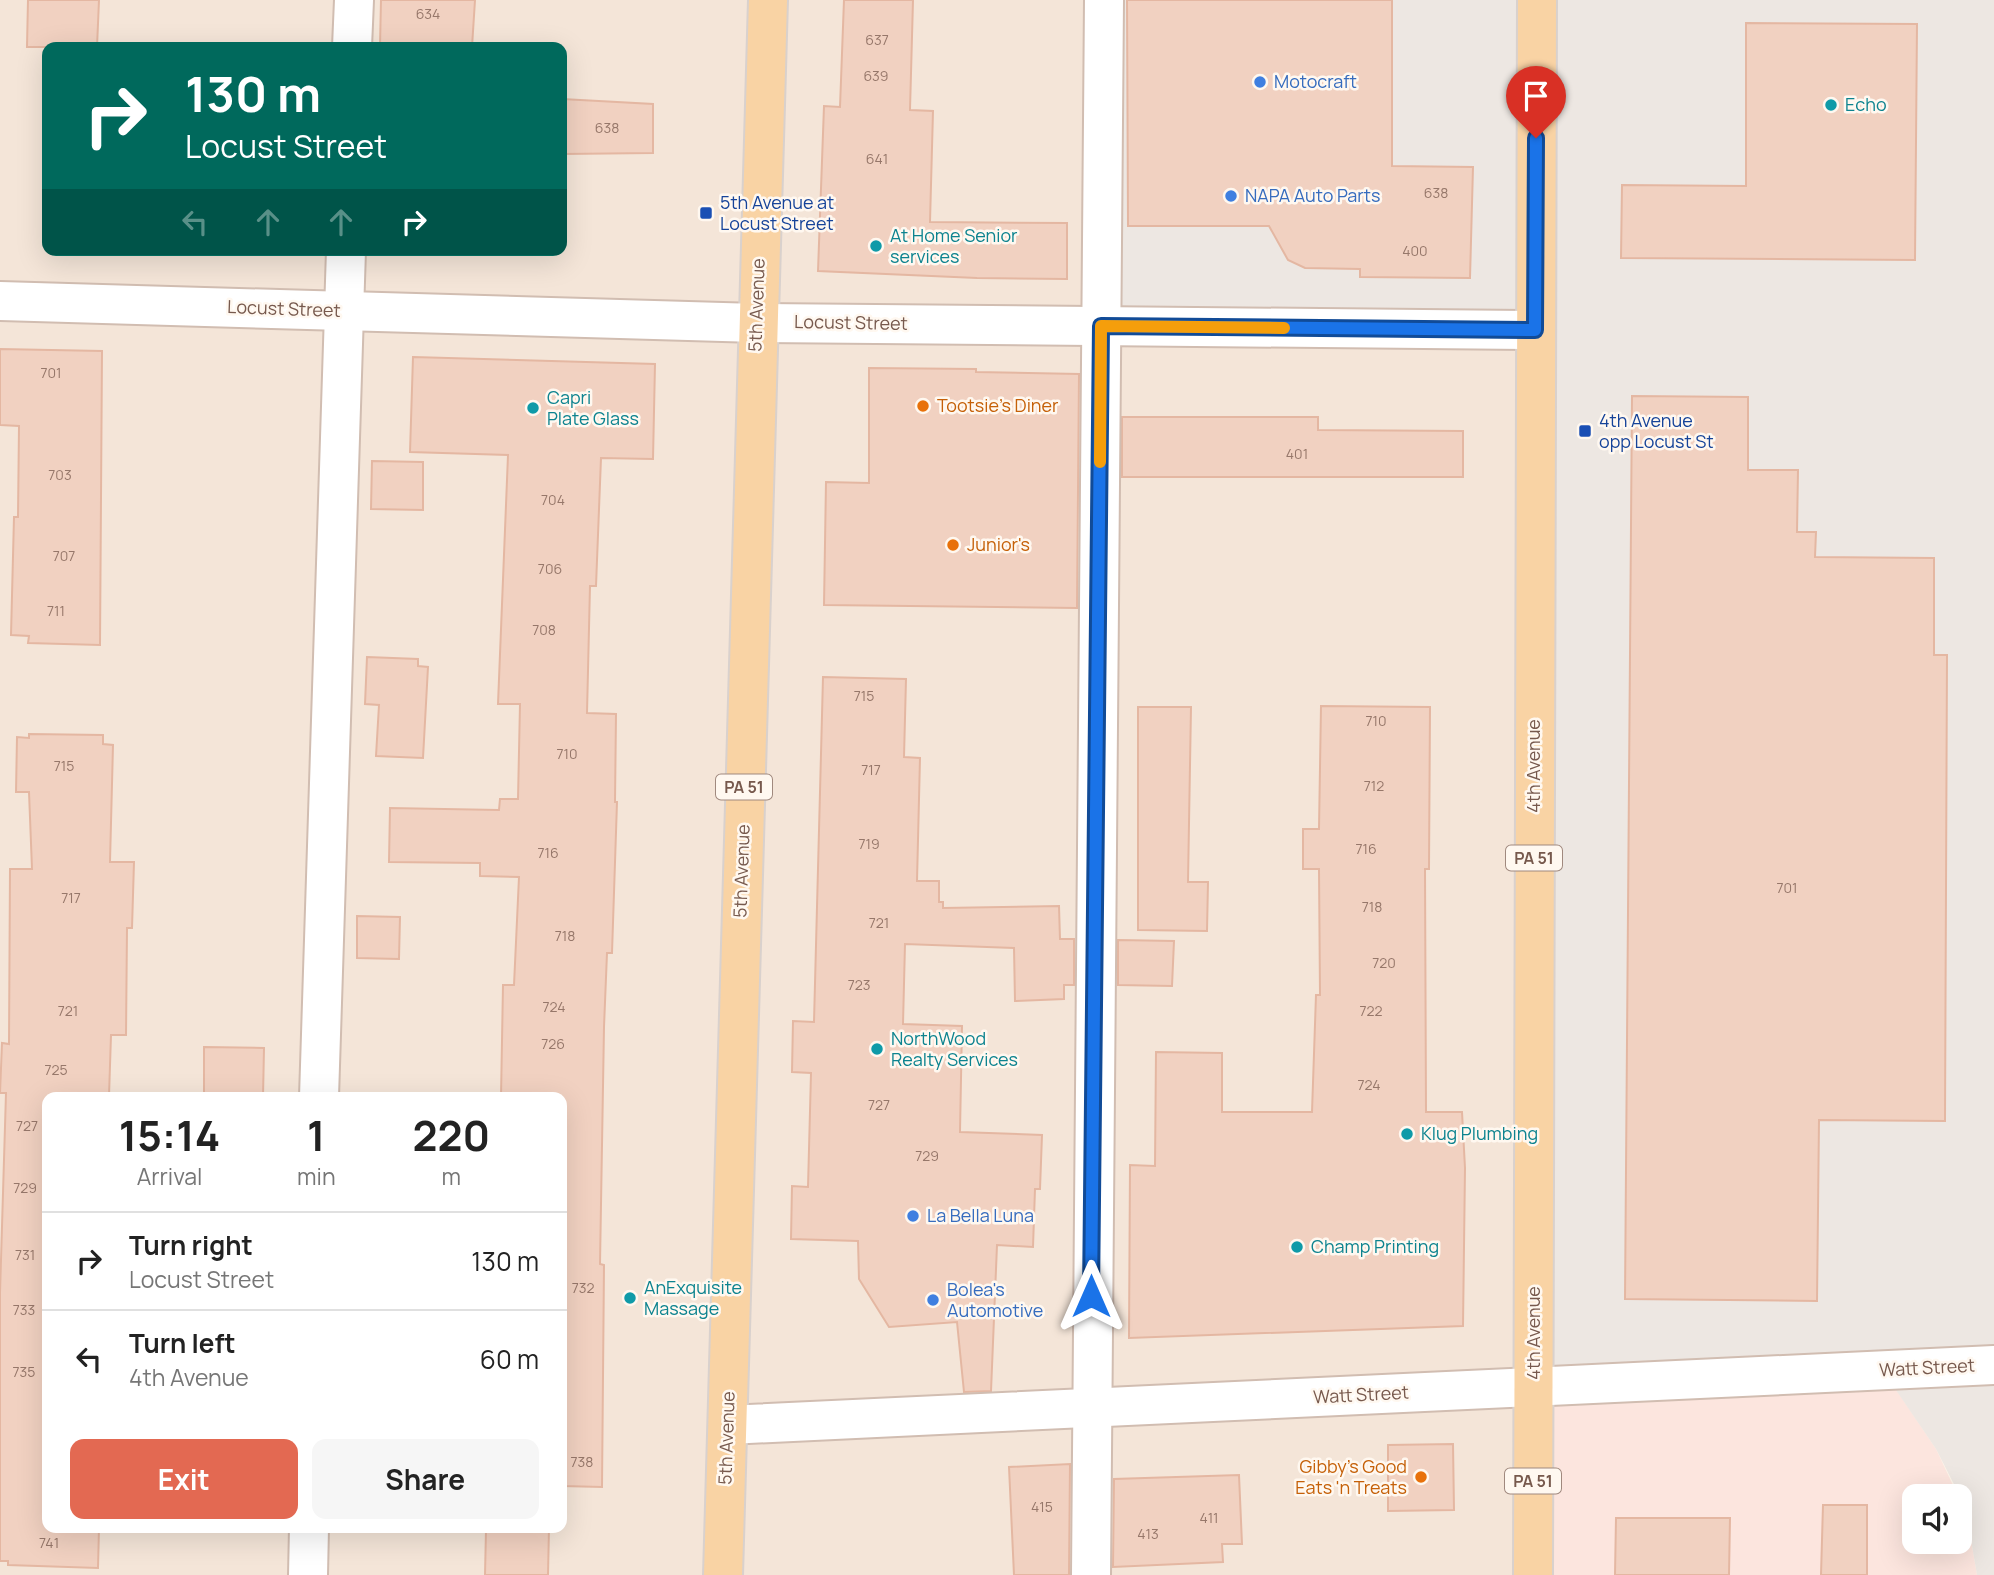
<!DOCTYPE html>
<style>
:root{--surface:#fff;--page:#f6f6f6;--text:#222;--muted:#767676;--line:#e0e0e0;--accent:#e36952}
body{margin:0;font-family:Manrope,sans-serif;background:var(--page);color:var(--text);height:100vh;display:flex;flex-direction:column;font-size:26px;white-space:nowrap}
*{box-sizing:border-box;margin:0}
p{font-size:23px;color:var(--muted)}
.icon{flex:none;width:38px;height:38px;fill:none;stroke:currentColor;stroke-width:2;stroke-linecap:round;stroke-linejoin:round}
.map{position:relative;flex:1;overflow:hidden}
.panel{position:absolute;left:42px;top:1092px;width:525px;height:441px;display:flex;flex-direction:column;background:var(--surface);border-radius:14px;box-shadow:0 7px 28px #0002}
.panel>*{flex:none}
.banner{position:absolute;left:42px;top:42px;width:525px;height:214px;border-radius:14px;box-shadow:0 7px 28px #0002;background:#00695c;color:#fff;overflow:hidden}
.fabs{position:absolute;left:1902px;top:1484px;display:grid;gap:14px}
.fabs a{display:grid;place-items:center;width:70px;height:70px;border-radius:14px;background:var(--surface);box-shadow:0 7px 28px #0002;font-size:35px}
.pin{position:absolute;display:grid;place-items:center;width:60px;height:60px;color:#fff;margin:-72px -30px;border-radius:50% 50% 50% 0;rotate:-45deg;box-shadow:0 0 7px #0007}
.pin .icon{rotate:45deg}
.me{position:absolute;width:77px;margin:-38px;rotate:0deg;stroke-linejoin:round;filter:drop-shadow(0 0 5px #0008)}
.turn{display:flex;align-items:center;gap:24px;height:147px;padding:0 28px;font-size:32px}
.turn .icon{width:91px;height:91px;stroke-width:2.5}
.turn b{display:block;font-size:49px;line-height:60px}
.lanes{display:flex;align-items:center;height:66px;padding:0 28px;background:#0003;justify-content:center;gap:35px;direction:ltr}
.lanes .off{opacity:.35}
.eta{display:flex;justify-content:space-evenly;align-items:center;height:119px;text-align:center}
.eta b{font-size:42px;font-weight:700;line-height:49px}
.button{display:flex;gap:14px;margin-top:auto;padding:14px 28px}
.button a{flex:1;height:80px;border-radius:14px;background:var(--accent);color:#fff;font-size:28px;font-weight:700;line-height:80px;text-align:center}
.button a+a{background:var(--page);color:var(--text)}
ul{padding:0;list-style:none}
li{display:flex;align-items:center;gap:21px;height:98px;padding:0 28px;border-top:2px solid var(--line)}
li div{flex:1}
li b{display:block;font-size:26px}
li em{font-style:normal}
.map>svg:first-child{display:block}
.residential{fill:#f4e5d8;fill-rule:evenodd}
.commercial{fill:#fce5de}
.industrial{fill:#ede7e2}
.building{fill:#f1d1c1;stroke:#e4b7a2;stroke-width:2}
.lines{fill:none;stroke-linecap:round;stroke-linejoin:round}
.minor-casing{stroke:#d1bdb1;stroke-width:42}
.major-casing{stroke:#d9d1cd;stroke-width:42}
.minor{stroke:#fff;stroke-width:38}
.major{stroke:#f9d3a4;stroke-width:38}
.route-casing{stroke:#114b97;stroke-width:18}
.route{stroke:#1a73e8;stroke-width:12}
.slow{stroke:#f59e0b;stroke-width:12}
.shop-dot{fill:#3f7fe0;stroke:#fff8f0;stroke-width:2.5}
.culture-dot{fill:#0f9aa8;stroke:#fff8f0;stroke-width:2.5}
.transit-dot{fill:#1a4fb4;stroke:#fff8f0;stroke-width:2.5}
.food-dot{fill:#e8710a;stroke:#fff8f0;stroke-width:2.5}
.labels{text-anchor:middle;stroke-width:5;stroke-linejoin:round;paint-order:stroke}
.number-label{font-size:14px;fill:#96776a}
.shield{fill:#fff8f0;stroke:#a0897e;stroke-width:2}
.shield-label{font-size:16px;font-weight:bold;fill:#77594d}
.shop-label{font-size:18px;fill:#366cbe;stroke:#fff8f0;text-anchor:start}
.culture-label{font-size:18px;fill:#0d838f;stroke:#fff8f0;text-anchor:start}
.transit-label{font-size:18px;fill:#164399;stroke:#fff8f0;text-anchor:start}
.street-label{font-size:18px;fill:#77594d;stroke:#fff8f0}
.food-label{font-size:18px;fill:#c56008;stroke:#fff8f0;text-anchor:start}
</style>
<div class="map">
<svg width="1994" height="1575" viewBox="0 0 1994 1575">
<rect width="100%" height="100%" fill="#fcf4e9"/>
<path class="residential" d="M 0,0 L 1104,0 L 1535,330 L 1533,1575 L 0,1575 ZM 47,47 L 562,47 L 562,250 L 47,250 ZM 47,1097 L 562,1097 L 562,1528 L 47,1528 Z"/>
<path class="commercial" d="M 1883,1370 L 1936,1449 L 1958,1496 L 1914,1496 L 1914,1542 L 1960,1542 L 1960,1501 L 1967,1516 L 1977,1575 L 1533,1575 L 1534,1387 Z"/>
<path class="industrial" d="M 1104,0 L 1994,0 L 1994,1575 L 1977,1575 L 1967,1516 L 1960,1496 L 1936,1449 L 1883,1371 L 1534,1387 L 1535,330 L 1101,326 Z"/>
<g class="building">
<path d="M 28,0 L 99,0 L 97,47 L 27,47 Z"/>
<path d="M 381,0 L 475,0 L 472,47 L 380,47 Z"/>
<path d="M 844,0 L 913,0 L 910,110 L 933,111 L 930,222 L 1067,223 L 1067,279 L 977,278 L 818,271 L 824,106 L 840,107 Z"/>
<path d="M 1127,0 L 1392,0 L 1392,166 L 1473,167 L 1470,278 L 1360,277 L 1360,269 L 1305,268 L 1288,260 L 1269,226 L 1128,226 Z"/>
<path d="M 1746,23 L 1917,24 L 1915,260 L 1621,258 L 1622,185 L 1746,186 Z"/>
<path d="M 562,99 L 653,104 L 653,153 L 562,154 Z"/>
<path d="M 0,349 L 102,351 L 100,645 L 28,643 L 29,636 L 11,635 L 14,517 L 18,517 L 19,426 L 0,425 Z"/>
<path d="M 413,357 L 655,364 L 653,459 L 601,458 L 596,586 L 590,586 L 587,713 L 616,714 L 615,802 L 617,802 L 612,953 L 607,953 L 604,1027 L 601,1204 L 600,1264 L 604,1265 L 602,1487 L 562,1486 L 562,1097 L 501,1097 L 503,985 L 514,985 L 519,877 L 480,876 L 480,863 L 389,862 L 390,808 L 499,810 L 500,799 L 518,799 L 520,704 L 498,704 L 508,455 L 410,452 Z"/>
<path d="M 869,368 L 976,369 L 976,372 L 1079,374 L 1077,608 L 824,605 L 826,482 L 869,483 Z"/>
<path d="M 1632,396 L 1748,397 L 1748,470 L 1798,470 L 1797,532 L 1816,532 L 1815,557 L 1934,558 L 1934,655 L 1947,655 L 1945,1121 L 1819,1120 L 1817,1301 L 1625,1299 Z"/>
<path d="M 1122,417 L 1318,417 L 1318,430 L 1463,431 L 1463,477 L 1122,477 Z"/>
<path d="M 372,461 L 423,462 L 423,510 L 371,509 Z"/>
<path d="M 367,657 L 418,659 L 418,666 L 428,667 L 423,758 L 376,756 L 379,705 L 365,704 Z"/>
<path d="M 823,677 L 906,679 L 904,757 L 920,758 L 917,881 L 939,881 L 939,902 L 943,902 L 943,908 L 1059,906 L 1060,939 L 1074,939 L 1074,985 L 1064,985 L 1064,999 L 1015,1001 L 1014,948 L 905,944 L 903,1024 L 962,1026 L 960,1132 L 1042,1135 L 1040,1189 L 1035,1189 L 1033,1247 L 997,1245 L 991,1391 L 964,1392 L 957,1322 L 889,1327 L 859,1279 L 858,1241 L 791,1239 L 792,1186 L 808,1187 L 811,1073 L 792,1072 L 793,1021 L 814,1022 Z"/>
<path d="M 1321,706 L 1430,707 L 1429,869 L 1425,869 L 1426,1112 L 1462,1112 L 1465,1168 L 1463,1326 L 1129,1338 L 1130,1165 L 1155,1166 L 1156,1052 L 1222,1053 L 1222,1112 L 1312,1112 L 1316,995 L 1320,995 L 1319,869 L 1303,869 L 1303,829 L 1319,829 Z"/>
<path d="M 1138,707 L 1191,707 L 1188,882 L 1208,882 L 1207,931 L 1138,930 Z"/>
<path d="M 29,734 L 103,735 L 103,744 L 113,745 L 110,862 L 134,862 L 132,928 L 127,928 L 126,1035 L 111,1035 L 109,1096 L 47,1097 L 47,1528 L 99,1528 L 98,1568 L 8,1565 L 8,1561 L 0,1561 L 0,1293 L 6,1093 L 0,1093 L 2,1043 L 9,1044 L 10,869 L 32,869 L 29,792 L 16,792 L 17,737 L 29,738 Z"/>
<path d="M 357,916 L 400,917 L 399,959 L 357,958 Z"/>
<path d="M 1118,940 L 1174,941 L 1172,986 L 1118,985 Z"/>
<path d="M 204,1047 L 264,1048 L 263,1097 L 204,1097 Z"/>
<path d="M 1453,1444 L 1454,1510 L 1388,1511 L 1388,1445 Z"/>
<path d="M 1070,1464 L 1069,1575 L 1014,1575 L 1009,1467 Z"/>
<path d="M 1239,1475 L 1242,1544 L 1222,1544 L 1223,1562 L 1113,1567 L 1114,1479 Z"/>
<path d="M 1823,1505 L 1867,1505 L 1867,1575 L 1821,1575 Z"/>
<path d="M 1616,1518 L 1730,1518 L 1729,1575 L 1615,1575 Z"/>
<path d="M 500,1528 L 549,1528 L 548,1575 L 485,1575 L 486,1530 L 500,1530 Z"/>
</g>
<g class="lines">
<g class="minor-casing">
<g id="minor">
<path d="M 352,47 L 354,0"/>
<path d="M 0,301 L 757,323 L 1535,330"/>
<path d="M 319,1097 L 346,250"/>
<path d="M 728,1425 L 1994,1365"/>
<path d="M 308,1575 L 309,1528"/>
<path d="M 1091,1575 L 1104,0"/>
</g>
</g>
<g class="major-casing">
<g id="major">
<path d="M 723,1575 L 768,0"/>
<path d="M 1533,1575 L 1537,0"/>
</g>
</g>
<use href="#minor" class="minor"/>
<use href="#major" class="major"/>
</g>
<g class="lines">
<g class="route-casing">
<path id="route" d="M 1091,1296 L 1101,326 L 1535,330 L 1536,138"/>
</g>
<use href="#route" class="route"/>
<path class="slow" d="M 1100,462 L 1101,326 L 1284,328"/>
</g>
<g class="shop-dot">
<circle cx="1260" cy="82" r="7"/>
<circle cx="1231" cy="196" r="7"/>
<circle cx="913" cy="1216" r="7"/>
<circle cx="933" cy="1300" r="7"/>
</g>
<g class="culture-dot">
<circle cx="1831" cy="105" r="7"/>
<circle cx="876" cy="246" r="7"/>
<circle cx="533" cy="408" r="7"/>
<circle cx="877" cy="1049" r="7"/>
<circle cx="1407" cy="1134" r="7"/>
<circle cx="1297" cy="1247" r="7"/>
<circle cx="630" cy="1298" r="7"/>
</g>
<g class="transit-dot">
<rect x="699" y="206" width="14" height="14" rx="3.5"/>
<rect x="1578" y="424" width="14" height="14" rx="3.5"/>
</g>
<g class="food-dot">
<circle cx="923" cy="406" r="7"/>
<circle cx="953" cy="545" r="7"/>
<circle cx="1421" cy="1477" r="7"/>
</g>
<g class="labels">
<g class="number-label">
<text x="428" y="19">634</text>
<text x="877" y="45">637</text>
<text x="876" y="81">639</text>
<text x="607" y="133">638</text>
<text x="877" y="164">641</text>
<text x="1436" y="198">638</text>
<text x="1415" y="256">400</text>
<text x="51" y="378">701</text>
<text x="1297" y="459">401</text>
<text x="60" y="480">703</text>
<text x="553" y="505">704</text>
<text x="64" y="561">707</text>
<text x="550" y="574">706</text>
<text x="56" y="616">711</text>
<text x="544" y="635">708</text>
<text x="864" y="701">715</text>
<text x="1376" y="726">710</text>
<text x="567" y="759">710</text>
<text x="64" y="771">715</text>
<text x="871" y="775">717</text>
<text x="1374" y="791">712</text>
<text x="869" y="849">719</text>
<text x="1366" y="854">716</text>
<text x="548" y="858">716</text>
<text x="1787" y="893">701</text>
<text x="71" y="903">717</text>
<text x="1372" y="912">718</text>
<text x="879" y="928">721</text>
<text x="565" y="941">718</text>
<text x="1384" y="968">720</text>
<text x="859" y="990">723</text>
<text x="554" y="1012">724</text>
<text x="68" y="1016">721</text>
<text x="1371" y="1016">722</text>
<text x="553" y="1049">726</text>
<text x="56" y="1075">725</text>
<text x="1369" y="1090">724</text>
<text x="879" y="1110">727</text>
<text x="27" y="1131">727</text>
<text x="927" y="1161">729</text>
<text x="25" y="1193">729</text>
<text x="25" y="1260">731</text>
<text x="583" y="1293">732</text>
<text x="24" y="1315">733</text>
<text x="24" y="1377">735</text>
<text x="582" y="1467">738</text>
<text x="1042" y="1512">415</text>
<text x="1209" y="1523">411</text>
<text x="1148" y="1539">413</text>
<text x="49" y="1548">741</text>
</g>
<g class="shield">
<rect x="716" y="774.5" width="56" height="25" rx="5"/>
<rect x="1506" y="845.5" width="56" height="25" rx="5"/>
<rect x="1505" y="1468.5" width="56" height="25" rx="5"/>
</g>
<g class="shield-label">
<text x="744" y="793">PA 51</text>
<text x="1534" y="864">PA 51</text>
<text x="1533" y="1487">PA 51</text>
</g>
<g class="shop-label">
<text x="1274" y="88">Motocraft</text>
<text x="1245" y="202">NAPA Auto Parts</text>
<text x="927" y="1222">La Bella Luna</text>
<text x="947" y="1296">Bolea's<tspan x="947" dy="21">Automotive</tspan></text>
</g>
<g class="culture-label">
<text x="1845" y="111">Echo</text>
<text x="890" y="242">At Home Senior<tspan x="890" dy="21">services</tspan></text>
<text x="547" y="404">Capri<tspan x="547" dy="21">Plate Glass</tspan></text>
<text x="891" y="1045">NorthWood<tspan x="891" dy="21">Realty Services</tspan></text>
<text x="1421" y="1140">Klug Plumbing</text>
<text x="1311" y="1253">Champ Printing</text>
<text x="644" y="1294">AnExquisite<tspan x="644" dy="21">Massage</tspan></text>
</g>
<g class="transit-label">
<text x="720" y="209">5th Avenue at<tspan x="720" dy="21">Locust Street</tspan></text>
<text x="1599" y="427">4th Avenue<tspan x="1599" dy="21">opp Locust St</tspan></text>
</g>
<g class="street-label">
<text transform="translate(757 305) rotate(-88)" y="6">5th Avenue</text>
<text transform="translate(284 309) rotate(2)" y="6">Locust Street</text>
<text transform="translate(851 323) rotate(1)" y="6">Locust Street</text>
<text transform="translate(1534 766) rotate(-90)" y="6">4th Avenue</text>
<text transform="translate(742 871) rotate(-88)" y="6">5th Avenue</text>
<text transform="translate(1534 1333) rotate(-90)" y="6">4th Avenue</text>
<text transform="translate(1927 1368) rotate(-3)" y="6">Watt Street</text>
<text transform="translate(1361 1395) rotate(-3)" y="6">Watt Street</text>
<text transform="translate(727 1438) rotate(-88)" y="6">5th Avenue</text>
</g>
<g class="food-label">
<text x="937" y="412">Tootsie's Diner</text>
<text x="967" y="551">Junior's</text>
<text x="1407" y="1473" text-anchor="end">Gibby's Good<tspan x="1407" dy="21">Eats 'n Treats</tspan></text>
</g>
</g>
</svg>
<div class="fabs">
<a><svg class="icon" aria-label="sound" viewBox="0 0 24 24"><path d="M4 9h4l5-4v14l-5-4H4zM17 9q2 3 0 6"/></svg></a>
</div>
<div class="pin" style="left:1536px;top:138px;background:#d93025"><svg class="icon" aria-label="arrive" viewBox="0 0 24 24"><path d="M6 21V4h12l-3 4 3 4H6"/></svg></div>
<svg class="me" style="left:1091px;top:1296px" viewBox="-20 -20 40 40"><path d="M0-17L14 15 0 8-14 15z" fill="#1a73e8" stroke="#fff" stroke-width="4"/></svg>
<div class="banner">
<div class="turn"><svg class="icon" aria-label="right" viewBox="0 0 24 24"><path d="M7 20v-9h11M14 6l5 5-5 5"/></svg><div><b>130 m</b>Locust Street</div></div>
<div class="lanes"><svg class="icon off" aria-label="left" viewBox="0 0 24 24"><path d="M17 20v-9H6M10 6l-5 5 5 5"/></svg><svg class="icon off" aria-label="ahead" viewBox="0 0 24 24"><path d="M12 20V5M6 11l6-6 6 6"/></svg><svg class="icon off" aria-label="ahead" viewBox="0 0 24 24"><path d="M12 20V5M6 11l6-6 6 6"/></svg><svg class="icon" aria-label="right" viewBox="0 0 24 24"><path d="M7 20v-9h11M14 6l5 5-5 5"/></svg></div>
</div>
<section class="panel">
<div class="eta">
<div><b>15:14</b><p>Arrival</p></div>
<div><b>1</b><p>min</p></div>
<div><b>220</b><p>m</p></div>
</div>
<ul>
<li><svg class="icon" aria-label="right" viewBox="0 0 24 24"><path d="M7 20v-9h11M14 6l5 5-5 5"/></svg><div><b>Turn right</b><p>Locust Street</p></div><em>130 m</em></li>
<li><svg class="icon" aria-label="left" viewBox="0 0 24 24"><path d="M17 20v-9H6M10 6l-5 5 5 5"/></svg><div><b>Turn left</b><p>4th Avenue</p></div><em>60 m</em></li>
</ul>
<div class="button"><a>Exit</a><a>Share</a></div>
</section>
</div>
